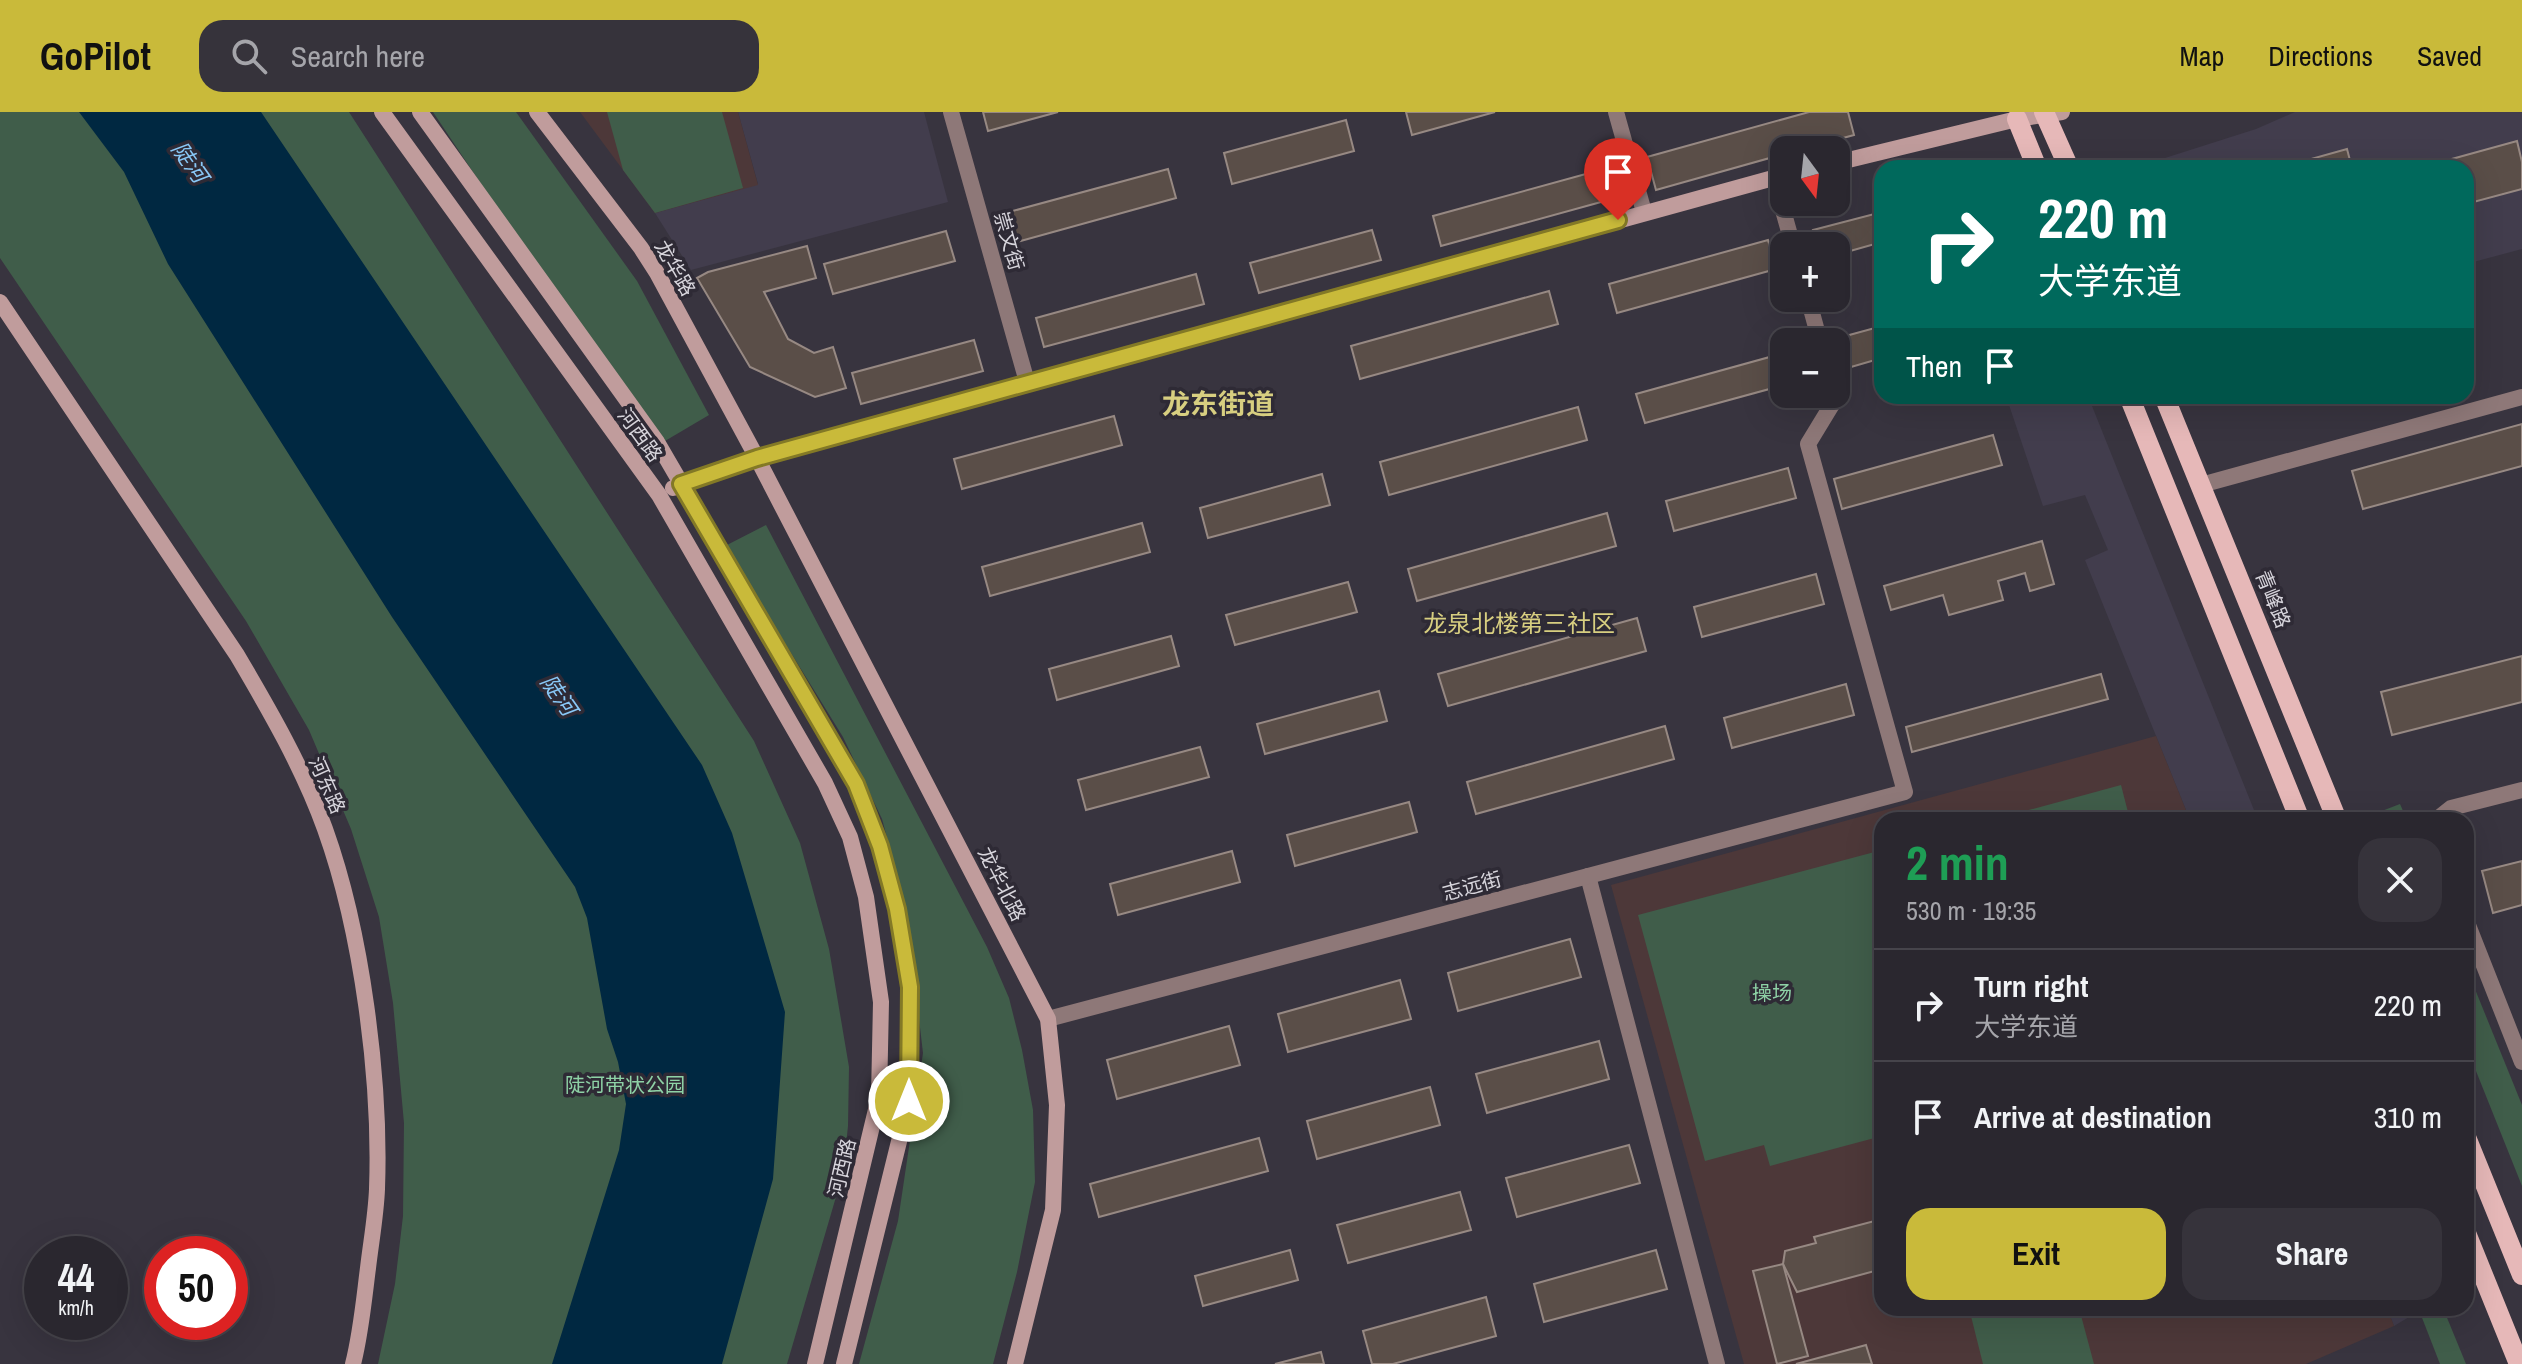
<!DOCTYPE html>
<meta charset="utf-8">
<style>
:root{--surface:#2a272f;--page:#36333b;--text:#f1f3f6;--muted:#a5a5aa;--line:#46444b;--accent:#c9ba3a}
body{margin:0;font-family:"Archivo Narrow","Noto Sans SC",sans-serif;background:var(--page);color:var(--text);height:100vh;display:flex;flex-direction:column;font-size:30px;white-space:nowrap}
*{box-sizing:border-box;margin:0}
p{font-size:26px;color:var(--muted)}
.icon{flex:none;width:44px;height:44px;fill:none;stroke:currentColor;stroke-width:2;stroke-linecap:round;stroke-linejoin:round}
.map{position:relative;flex:1;overflow:hidden}
.side{position:absolute;left:1874px;top:700px;width:600px;height:504px;display:flex;flex-direction:column;background:var(--surface);border-radius:24px;box-shadow:0 8px 32px #0002,0 0 0 2px var(--line)}
.side>*{flex:none}
.top-card{position:absolute;left:1874px;top:48px;width:600px;height:244px;border-radius:24px;box-shadow:0 8px 32px #0002,0 0 0 2px var(--line);background:#00695c;color:#fff;overflow:hidden}
.needle{width:52px;rotate:165deg}
.fabs{position:absolute;left:1770px;top:24px;display:grid;gap:16px}
.fabs a{display:grid;place-items:center;width:80px;height:80px;border-radius:16px;background:var(--surface);box-shadow:0 8px 32px #0002,0 0 0 2px var(--line);font-size:40px}
.speed{position:absolute;left:24px;top:1124px;display:flex;gap:16px;font-size:40px;font-weight:700;text-align:center}
.speed>*{display:grid;place-content:center;width:104px;height:104px;border-radius:50%;background:var(--surface);box-shadow:0 8px 32px #0002,0 0 0 2px var(--line);line-height:1}
.speed small{font-size:20px;font-weight:400}
.speed .limit{border:12px solid #d22;background:#fff;color:#111}
.pin{position:absolute;display:grid;place-items:center;width:68px;height:68px;color:#fff;margin:-82px -34px;border-radius:50% 50% 50% 0;rotate:-45deg;box-shadow:0 0 8px #0007}
.pin .icon{rotate:45deg}
.me{position:absolute;width:88px;margin:-44px;rotate:0deg;stroke-linejoin:round;filter:drop-shadow(0 0 6px #0008)}
.turn{display:flex;align-items:center;gap:28px;height:168px;padding:0 32px;font-size:36px}
.turn .icon{width:104px;height:104px;stroke-width:2.5}
.turn b{display:block;font-size:56px;line-height:68px}
.then{display:flex;align-items:center;height:76px;padding:0 32px;background:#0003;gap:16px;font-size:30px}
.round{display:grid;place-items:center;flex:none;width:84px;height:84px;border-radius:24px;background:var(--page)}
.summary{display:flex;align-items:center;justify-content:space-between;height:136px;padding:0 32px}
h1{font-size:48px;font-weight:800;line-height:60px;color:#1e9e55}
.button{display:flex;gap:16px;margin-top:auto;padding:16px 32px}
.button a{flex:1;height:92px;border-radius:24px;background:var(--accent);color:#111;font-size:32px;font-weight:800;line-height:92px;text-align:center}
.button a+a{background:var(--page);color:var(--text)}
ul{padding:0;list-style:none}
li{display:flex;align-items:center;gap:24px;height:112px;padding:0 32px;border-top:2px solid var(--line)}
li div{flex:1}
li b{display:block;font-size:30px}
li em{font-style:normal}
header{display:flex;align-items:center;gap:48px;box-sizing:border-box;height:112px;padding:0 40px;background:var(--accent);color:#111}
header strong{font-size:38px}
nav{display:flex;gap:44px;margin-inline-start:auto;font-size:28px}
.search{width:560px;height:72px;background:var(--page);display:flex;align-items:center;gap:20px;box-sizing:border-box;padding:0 28px;border-radius:24px;color:var(--muted);font-size:30px}
.map>svg:first-child{display:block}
.built{fill:#423d4d}
.education{fill:#4d3839}
.green{fill:#405d4a}
.water{fill:#002841}
.building{fill:#5a4e48;stroke:#978983;stroke-width:2}
.lines{fill:none;stroke-linecap:round;stroke-linejoin:round}
.street{stroke:#8e7878;stroke-width:16}
.secondary{stroke:#c09c9c;stroke-width:16}
.primary{stroke:#e6b8b8;stroke-width:20}
.route-casing{stroke:#837926;stroke-width:20}
.route{stroke:#c9ba3a;stroke-width:14}
.labels{text-anchor:middle;stroke-width:7;stroke-linejoin:round;paint-order:stroke}
.street-label{font-size:20px;fill:#d7d5dc;stroke:#2e2a35}
.park-label{font-size:20px;fill:#8ed2a6;stroke:#2e2a35}
.water-label{font-size:22px;font-style:italic;fill:#89c8f7;stroke:#2e2a35}
.quarter-label{font-size:24px;fill:#d7ce80;stroke:#2e2a35}
.district-label{font-size:28px;font-weight:bold;fill:#d7ce80;stroke:#2e2a35}
</style>
<header>
<strong>GoPilot</strong>
<div class="search"><svg class="icon" aria-label="search" viewBox="0 0 24 24"><circle cx="10" cy="10" r="6"/><path d="M15 15l6 6"/></svg>Search here</div>
<nav><a>Map</a><a>Directions</a><a>Saved</a></nav>
</header>
<div class="map">
<svg width="2522" height="1252" viewBox="0 0 2522 1252">
<rect width="100%" height="100%" fill="#38343f"/>
<g class="built">
<path d="M 738,0 L 924,0 L 948,90 L 691,158 L 655,101 L 758,72 Z"/>
<path d="M 2295,0 L 2522,0 L 2522,137 L 2466,152 L 2466,56 L 2161,56 L 2165,46 L 2256,17 Z"/>
<path d="M 2006,284 L 2088,284 L 2258,708 L 2190,708 L 2085,448 L 2108,438 L 2085,383 L 2043,394 Z"/>
<path d="M 2387,1196 L 2424,1196 L 2394,1214 Z"/>
</g>
<g class="education">
<path d="M 580,0 L 738,0 L 758,73 L 655,101 Z"/>
<path d="M 2156,624 L 2190,708 L 1882,708 L 1882,1196 L 2387,1196 L 2394,1214 L 2306,1252 L 1744,1252 L 1611,773 Z"/>
</g>
<g class="green">
<path d="M 0,0 L 349,0 L 754,629 L 800,731 L 829,837 L 849,955 L 848,1014 L 843,1061 L 787,1252 L 378,1252 L 395,1172 L 403,1104 L 404,1011 L 393,891 L 379,805 L 351,717 L 309,618 L 246,509 L 0,146 Z"/>
<path d="M 433,0 L 516,0 L 637,169 L 709,303 L 665,329 L 651,327 Z"/>
<path d="M 607,0 L 722,0 L 743,76 L 655,101 L 623,58 Z"/>
<path d="M 766,413 L 987,835 L 1009,886 L 1022,938 L 1033,998 L 1035,1070 L 1017,1160 L 993,1252 L 859,1252 L 898,1109 L 923,941 L 906,795 L 882,707 L 843,625 L 725,434 Z"/>
<path d="M 2121,673 L 2130,708 L 1992,708 Z"/>
<path d="M 2400,692 L 2407,708 L 2376,708 L 2374,702 Z"/>
<path d="M 1882,738 L 1882,1024 L 1770,1054 L 1764,1033 L 1705,1049 L 1638,803 Z"/>
<path d="M 2466,855 L 2522,993 L 2522,1074 L 2466,934 Z"/>
<path d="M 1969,1196 L 2079,1196 L 2094,1252 L 1983,1252 Z"/>
<path d="M 2424,1196 L 2443,1196 L 2466,1252 L 2440,1252 L 2419,1198 Z"/>
</g>
<path class="water" d="M 79,0 L 261,0 L 702,653 L 732,721 L 785,900 L 773,1067 L 722,1252 L 552,1252 L 619,1038 L 626,992 L 618,950 L 607,917 L 587,806 L 575,775 L 392,505 L 168,152 L 124,60 Z"/>
<g class="building">
<path d="M 983,0 L 1058,0 L 988,19 Z"/>
<path d="M 1406,0 L 1495,0 L 1412,23 Z"/>
<path d="M 1809,0 L 1848,0 L 1854,23 L 1799,38 L 1784,38 L 1784,42 L 1656,78 L 1647,45 Z"/>
<path d="M 1346,8 L 1354,39 L 1232,72 L 1224,41 Z"/>
<path d="M 2517,29 L 2522,50 L 2522,77 L 2466,92 L 2466,56 L 2419,56 Z"/>
<path d="M 2347,37 L 2352,56 L 2279,56 Z"/>
<path d="M 1168,57 L 1176,86 L 1017,130 L 1009,100 Z"/>
<path d="M 1593,60 L 1601,90 L 1441,134 L 1433,104 Z"/>
<path d="M 1882,100 L 1882,130 L 1836,143 L 1836,134 L 1817,134 L 1813,118 Z"/>
<path d="M 1372,118 L 1381,148 L 1259,181 L 1250,151 Z"/>
<path d="M 946,119 L 955,149 L 833,182 L 824,152 Z"/>
<path d="M 1768,128 L 1776,157 L 1617,201 L 1609,172 Z"/>
<path d="M 807,134 L 816,166 L 764,180 L 788,227 L 814,241 L 833,235 L 846,276 L 815,285 L 750,255 L 697,166 L 708,160 Z"/>
<path d="M 1196,162 L 1204,192 L 1044,235 L 1036,206 Z"/>
<path d="M 1549,179 L 1558,212 L 1360,267 L 1351,234 Z"/>
<path d="M 1882,214 L 1882,246 L 1851,255 L 1842,225 Z"/>
<path d="M 974,228 L 983,259 L 861,292 L 852,261 Z"/>
<path d="M 1784,241 L 1784,273 L 1645,311 L 1636,282 Z"/>
<path d="M 1578,295 L 1587,328 L 1389,383 L 1380,350 Z"/>
<path d="M 1114,304 L 1122,333 L 962,377 L 954,347 Z"/>
<path d="M 2522,312 L 2522,354 L 2363,397 L 2352,359 Z"/>
<path d="M 1993,323 L 2002,353 L 1842,397 L 1834,367 Z"/>
<path d="M 1788,356 L 1796,386 L 1674,419 L 1666,389 Z"/>
<path d="M 1322,362 L 1330,393 L 1208,426 L 1200,396 Z"/>
<path d="M 1607,401 L 1616,434 L 1417,489 L 1408,457 Z"/>
<path d="M 1142,411 L 1150,440 L 990,484 L 982,455 Z"/>
<path d="M 2042,429 L 2054,472 L 2030,479 L 2025,461 L 1998,469 L 2003,488 L 1949,503 L 1943,483 L 1891,498 L 1884,474 Z"/>
<path d="M 1816,462 L 1824,492 L 1702,525 L 1694,495 Z"/>
<path d="M 1348,470 L 1357,500 L 1235,533 L 1226,503 Z"/>
<path d="M 1637,506 L 1646,539 L 1448,594 L 1438,562 Z"/>
<path d="M 1171,524 L 1179,554 L 1057,588 L 1049,557 Z"/>
<path d="M 2522,544 L 2522,590 L 2392,623 L 2381,580 Z"/>
<path d="M 2101,562 L 2108,587 L 1912,640 L 1906,615 Z"/>
<path d="M 1846,572 L 1854,603 L 1732,636 L 1724,606 Z"/>
<path d="M 1379,579 L 1387,609 L 1265,642 L 1257,612 Z"/>
<path d="M 1665,614 L 1674,647 L 1476,702 L 1467,670 Z"/>
<path d="M 1200,635 L 1209,665 L 1086,698 L 1078,668 Z"/>
<path d="M 1409,690 L 1417,720 L 1295,754 L 1287,723 Z"/>
<path d="M 1232,739 L 1240,770 L 1118,803 L 1110,772 Z"/>
<path d="M 2522,749 L 2522,793 L 2493,801 L 2482,759 Z"/>
<path d="M 1570,827 L 1581,865 L 1458,899 L 1448,861 Z"/>
<path d="M 1400,868 L 1411,907 L 1288,940 L 1278,902 Z"/>
<path d="M 1229,914 L 1240,953 L 1117,987 L 1107,948 Z"/>
<path d="M 1599,929 L 1609,967 L 1487,1001 L 1476,962 Z"/>
<path d="M 1430,975 L 1440,1013 L 1317,1047 L 1307,1009 Z"/>
<path d="M 1259,1026 L 1268,1059 L 1099,1105 L 1090,1072 Z"/>
<path d="M 1629,1033 L 1640,1071 L 1517,1105 L 1506,1066 Z"/>
<path d="M 1460,1080 L 1471,1118 L 1348,1151 L 1337,1113 Z"/>
<path d="M 1882,1107 L 1882,1157 L 1797,1180 L 1783,1152 L 1785,1139 L 1816,1131 L 1814,1125 Z"/>
<path d="M 1290,1138 L 1298,1168 L 1203,1194 L 1195,1164 Z"/>
<path d="M 1656,1138 L 1667,1177 L 1544,1210 L 1534,1172 Z"/>
<path d="M 1783,1152 L 1808,1244 L 1777,1252 L 1753,1159 Z"/>
<path d="M 1486,1185 L 1496,1224 L 1393,1252 L 1372,1252 L 1363,1219 Z"/>
<path d="M 1866,1233 L 1872,1252 L 1796,1252 Z"/>
<path d="M 1321,1240 L 1324,1252 L 1275,1252 Z"/>
</g>
<g class="lines">
<g class="street">
<path d="M 951,0 L 1027,270"/>
<path d="M 1616,0 L 1644,100"/>
<path d="M 1774,66 L 1793,134"/>
<path d="M 1808,186 L 1820,230"/>
<path d="M 2201,373 L 2522,285"/>
<path d="M 2436,708 L 2451,696 L 2522,678"/>
<path d="M 1588,764 L 1717,1252"/>
<path d="M 2466,808 L 2522,950"/>
<path d="M 1048,907 L 1905,680 L 1808,332 L 1836,286 L 1834,282"/>
</g>
<g class="secondary">
<path d="M 382,0 L 659,383 L 825,671 L 850,725 L 866,785 L 881,890 L 879,985 L 815,1252"/>
<path d="M 420,0 L 657,330 L 856,672 L 880,734 L 897,797 L 910,875 L 909,989 L 844,1252"/>
<path d="M 537,0 L 641,136 L 657,161 L 757,346 L 1048,907 L 1057,993 L 1053,1098 L 1015,1252"/>
<path d="M 1836,51 L 2017,7 L 2062,0"/>
<path d="M 0,190 L 237,543 C 270,599 303,656 325,717 C 362,820 381,968 377,1077 C 376,1103 371,1130 368,1156 C 364,1187 361,1221 353,1252"/>
<path d="M 673,376 L 757,346 L 1784,63"/>
</g>
<g class="primary">
<path d="M 2044,0 L 2069,56"/>
<path d="M 2017,7 L 2037,56"/>
<path d="M 2129,284 L 2300,708"/>
<path d="M 2164,284 L 2337,708"/>
<path d="M 2466,1025 L 2522,1163"/>
<path d="M 2466,1121 L 2519,1252"/>
</g>
</g>
<g class="lines">
<g class="route-casing">
<path id="route" d="M 909,989 L 910,875 L 897,797 L 880,734 L 856,672 L 681,372 L 757,346 L 1618,108"/>
</g>
<use href="#route" class="route"/>
</g>
<g class="labels">
<g class="street-label">
<text transform="translate(1009 129) rotate(74)" y="7">崇文街</text>
<text transform="translate(675 156) rotate(60)" y="7">龙华路</text>
<text transform="translate(640 323) rotate(54)" y="7">河西路</text>
<text transform="translate(2273 487) rotate(68)" y="7">青峰路</text>
<text transform="translate(327 673) rotate(66)" y="7">河东路</text>
<text transform="translate(1002 772) rotate(63)" y="7">龙华北路</text>
<text transform="translate(1472 774) rotate(-15)" y="7">志远街</text>
<text transform="translate(842 1056) rotate(-77)" y="7">河西路</text>
</g>
<g class="park-label">
<text x="1772" y="888">操场</text>
<text x="625" y="980">陡河带状公园</text>
</g>
<g class="water-label">
<text transform="translate(190 50) rotate(55)" y="8">陡河</text>
<text transform="translate(559 583) rotate(55)" y="8">陡河</text>
</g>
<g class="quarter-label">
<text x="1519" y="520">龙泉北楼第三社区</text>
</g>
<g class="district-label">
<text x="1218" y="302">龙东街道</text>
</g>
</g>
</svg>
<div class="fabs">
<a><svg class="needle" viewBox="-14 -14 28 28"><path d="M0-13l5 13h-10z" fill="#e53935"/><path d="M0 13l5-13h-10z" fill="#a5a5aa"/></svg></a>
<a>+</a>
<a>−</a>
</div>
<div class="speed"><div>44<small>km/h</small></div><div class="limit">50</div></div>
<div class="pin" style="left:1618px;top:108px;background:#d93025"><svg class="icon" aria-label="arrive" viewBox="0 0 24 24"><path d="M6 21V4h12l-3 4 3 4H6"/></svg></div>
<svg class="me" style="left:909px;top:989px" viewBox="-20 -20 40 40"><circle r="17" fill="#c9ba3a" stroke="#fff" stroke-width="3"/><path d="M0-11L8 9 0 5-8 9z" fill="#fff"/></svg>
<div class="top-card">
<div class="turn"><svg class="icon" aria-label="right" viewBox="0 0 24 24"><path d="M7 20v-9h11M14 6l5 5-5 5"/></svg><div><b>220 m</b>大学东道</div></div>
<div class="then">Then<svg class="icon" aria-label="arrive" viewBox="0 0 24 24"><path d="M6 21V4h12l-3 4 3 4H6"/></svg></div>
</div>
<section class="side">
<div class="summary"><div><h1>2 min</h1><p>530 m · 19:35</p></div><a class="round"><svg class="icon" aria-label="close" viewBox="0 0 24 24"><path d="M6 6l12 12M18 6L6 18"/></svg></a></div>
<ul>
<li><svg class="icon" aria-label="right" viewBox="0 0 24 24"><path d="M7 20v-9h11M14 6l5 5-5 5"/></svg><div><b>Turn right</b><p>大学东道</p></div><em>220 m</em></li>
<li><svg class="icon" aria-label="arrive" viewBox="0 0 24 24"><path d="M6 21V4h12l-3 4 3 4H6"/></svg><div><b>Arrive at destination</b></div><em>310 m</em></li>
</ul>
<div class="button"><a>Exit</a><a>Share</a></div>
</section>
</div>
